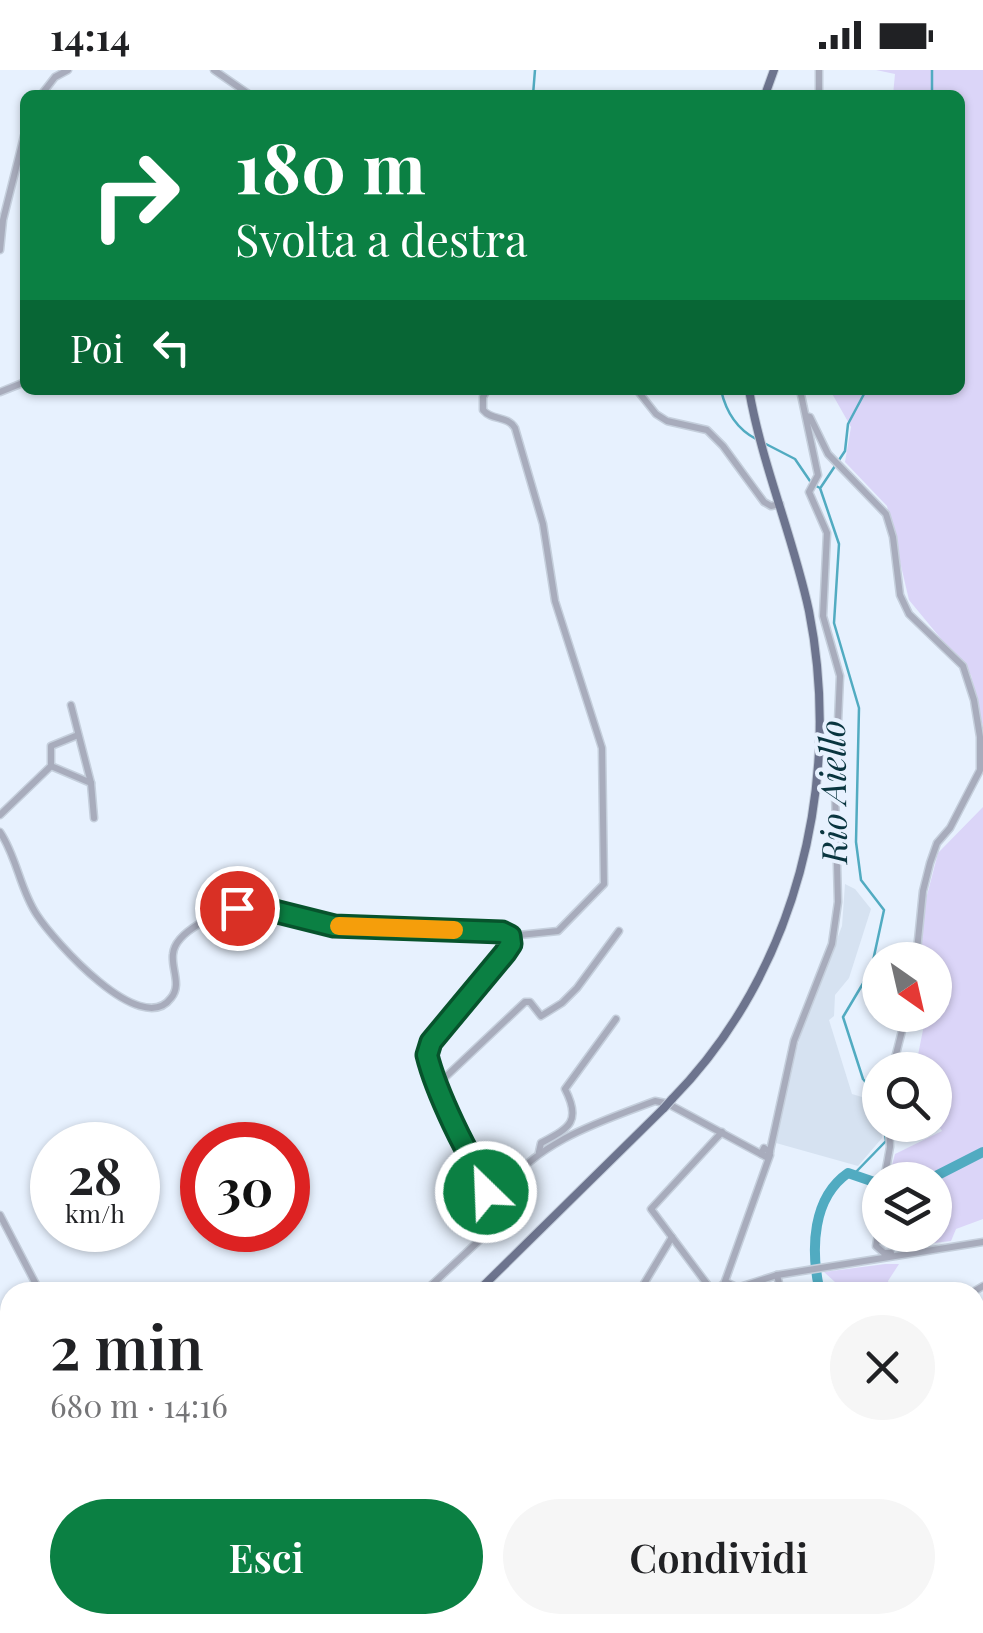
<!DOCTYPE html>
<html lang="it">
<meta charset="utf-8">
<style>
:root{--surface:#fff;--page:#f6f6f6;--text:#202124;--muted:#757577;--accent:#0b8043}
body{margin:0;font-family:"Playfair Display",serif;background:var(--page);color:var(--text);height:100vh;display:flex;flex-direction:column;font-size:38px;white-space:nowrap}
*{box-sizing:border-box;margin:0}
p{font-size:32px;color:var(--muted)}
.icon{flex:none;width:55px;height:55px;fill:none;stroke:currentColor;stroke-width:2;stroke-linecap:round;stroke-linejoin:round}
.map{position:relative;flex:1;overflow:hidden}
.sheet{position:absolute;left:0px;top:1212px;width:985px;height:352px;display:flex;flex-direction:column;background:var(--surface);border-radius:30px 30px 0 0;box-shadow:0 2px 8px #0004}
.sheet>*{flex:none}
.banner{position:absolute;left:20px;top:20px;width:945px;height:305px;border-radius:15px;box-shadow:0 2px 8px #0004;background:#0b8043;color:#fff;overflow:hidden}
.needle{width:65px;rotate:146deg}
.buttons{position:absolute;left:862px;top:872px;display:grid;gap:20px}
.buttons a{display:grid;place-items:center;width:90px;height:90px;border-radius:50%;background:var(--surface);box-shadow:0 2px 8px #0004;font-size:50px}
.speed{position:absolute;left:30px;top:1052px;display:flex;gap:20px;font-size:50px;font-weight:700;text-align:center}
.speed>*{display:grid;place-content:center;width:130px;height:130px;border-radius:50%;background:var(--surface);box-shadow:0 2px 8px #0004;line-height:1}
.speed small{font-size:25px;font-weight:400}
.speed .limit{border:15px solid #d22;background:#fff;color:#111}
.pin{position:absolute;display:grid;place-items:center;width:85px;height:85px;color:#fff;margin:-42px;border:5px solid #fff;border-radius:50%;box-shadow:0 2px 10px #0007}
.me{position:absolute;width:110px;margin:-55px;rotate:336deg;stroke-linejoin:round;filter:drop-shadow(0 0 8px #0008)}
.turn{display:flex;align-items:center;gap:35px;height:210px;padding:0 50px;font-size:45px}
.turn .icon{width:130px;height:130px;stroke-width:2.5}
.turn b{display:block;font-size:70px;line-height:85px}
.then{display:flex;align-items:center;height:95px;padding:0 50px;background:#0003;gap:20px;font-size:38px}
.round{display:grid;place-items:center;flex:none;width:105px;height:105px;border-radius:52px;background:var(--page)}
.head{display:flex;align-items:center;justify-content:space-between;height:170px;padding:0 50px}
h1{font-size:60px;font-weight:600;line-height:75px}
.action{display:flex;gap:20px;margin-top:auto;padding:20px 50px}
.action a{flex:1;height:115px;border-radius:60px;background:var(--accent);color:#fff;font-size:40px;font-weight:600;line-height:115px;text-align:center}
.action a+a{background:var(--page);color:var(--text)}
.status{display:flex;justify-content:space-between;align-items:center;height:70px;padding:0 50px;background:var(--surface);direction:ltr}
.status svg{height:28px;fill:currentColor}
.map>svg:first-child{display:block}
.built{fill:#d6e2f1}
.green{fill:#dbd5f8}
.forest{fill:#aba0df}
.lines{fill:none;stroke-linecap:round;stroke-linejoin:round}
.stream{stroke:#51abc1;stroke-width:2.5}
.river{stroke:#51abc1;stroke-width:10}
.minor-casing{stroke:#c5cfdc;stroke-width:9}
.major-casing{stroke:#c5cfdc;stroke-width:10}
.highway-casing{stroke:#c5cfdc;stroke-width:12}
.minor{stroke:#a8acbc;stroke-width:6}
.major{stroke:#6d748e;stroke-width:8}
.highway{stroke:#58607e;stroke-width:10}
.rail-casing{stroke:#717a86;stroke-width:6}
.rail{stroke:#e7f1fe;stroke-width:2.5;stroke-dasharray:8;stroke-linecap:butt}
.major-bridge-casing{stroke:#c5cfdc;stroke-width:10;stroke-linecap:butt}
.major-bridge{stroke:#6d748e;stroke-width:8}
.route-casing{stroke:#07532c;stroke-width:25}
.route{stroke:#0b8043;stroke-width:18}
.slow{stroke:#f59e0b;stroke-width:18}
.labels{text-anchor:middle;stroke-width:8;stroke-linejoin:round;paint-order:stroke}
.water-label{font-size:35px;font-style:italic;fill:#09353f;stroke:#e7f1fe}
</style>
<div class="status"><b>14:14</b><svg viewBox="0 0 49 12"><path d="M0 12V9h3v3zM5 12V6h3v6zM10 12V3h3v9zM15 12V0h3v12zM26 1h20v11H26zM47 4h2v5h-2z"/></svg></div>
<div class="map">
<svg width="983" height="1563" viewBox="0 0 983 1563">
<rect width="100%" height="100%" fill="#e7f1fe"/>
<path class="built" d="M 845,814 L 855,819 L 871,839 L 849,908 L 835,925 L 834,946 L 829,950 L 852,1024 L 878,1032 L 882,1068 L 858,1096 L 776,1073 L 787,1012 L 804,954 L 842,856 Z"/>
<g class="green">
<path d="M 876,0 L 983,0 L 983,657 L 971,605 L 909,530 L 887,436 L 845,392 L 851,357 L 830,320 L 960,320 L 960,25 L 893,25 L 895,4 Z"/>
<path d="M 983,737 L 983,1149 L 956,1159 L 951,1171 L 934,1173 L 941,1157 L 939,1151 L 935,1151 L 935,1110 L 888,1110 L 895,1084 L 942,1061 L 935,1050 L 935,1000 L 915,1000 L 926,945 L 935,945 L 935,890 L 919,890 L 925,833 L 938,783 Z"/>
<path d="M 885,1194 L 899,1194 L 888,1211 L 892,1222 L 846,1222 L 824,1202 Z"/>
<path d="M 806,1555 L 898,1555 L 899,1559 L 886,1559 L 883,1563 L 802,1563 Z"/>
</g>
<g class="forest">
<path d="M 983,1257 L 983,1475 L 975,1474 L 975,1263 Z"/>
<path d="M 983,1510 L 981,1563 L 933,1563 L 932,1555 L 975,1555 L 975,1513 L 980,1514 Z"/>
</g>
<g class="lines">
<g class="stream">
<path d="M 533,25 L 535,0"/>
<path d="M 932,25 L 932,0"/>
<path d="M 721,320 C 726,342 737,359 756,369"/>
<path d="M 764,373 L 795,389 L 810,411"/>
<path d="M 816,416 L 820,418 L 839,474 L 834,553 L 859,638 L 856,772 L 861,810 L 884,840 L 871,900 L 843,947 L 863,1009 L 880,1029"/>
<path d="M 821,417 L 845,381 L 848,354 L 864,324 L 862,320"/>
<path d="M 853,1105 L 886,1071 L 884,1055"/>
</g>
<g class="river">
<path d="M 928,1110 L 983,1082"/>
<path d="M 828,1222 L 819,1218 C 811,1179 812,1128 848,1103 L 880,1114"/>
<path d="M 802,1563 L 806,1555"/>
</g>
<g class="minor-casing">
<g id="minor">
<path d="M 214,0 L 250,25"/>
<path d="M 41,25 L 55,7 L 68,0"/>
<path d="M 819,25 L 819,0"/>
<path d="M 0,180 L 3,150 L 25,62"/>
<path d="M 487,320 L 483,327 L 483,340 C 492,351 507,345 515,358 L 543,454 L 555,531 L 602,678 L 604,814 L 558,861 L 510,866"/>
<path d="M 637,320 L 656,344 L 667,351 L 707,360 L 723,376 L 764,432 L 771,436 L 780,434"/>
<path d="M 0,322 L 25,312"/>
<path d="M 806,346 L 810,347 L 828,384 L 886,444 L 893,467 L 900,525 L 909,544 L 963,596 L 974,630 L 980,667 L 980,700 L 950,758 L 937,773 L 930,793 L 923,821 L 916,890"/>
<path d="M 71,635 L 91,713 L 94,748"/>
<path d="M 51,696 L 91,713"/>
<path d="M 0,745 L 51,696 L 51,676 L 78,665"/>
<path d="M 0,762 C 17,787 20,820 37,845 C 54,871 141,969 171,928 C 182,915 171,899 173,884 C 175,861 219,842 238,838 C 272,832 303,852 335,856 C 390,863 447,859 502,862 L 510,866 L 511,874 L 505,883 L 431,973 C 421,1005 465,1075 481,1106"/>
<path d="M 892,1000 L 906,945"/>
<path d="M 437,1015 L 525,932 L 530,932 L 541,946 L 562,933 L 577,918 L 619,861"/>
<path d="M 672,1036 L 761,1084"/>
<path d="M 764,1078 L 770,1082 L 766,1087 L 761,1084 Z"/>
<path d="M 770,1081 L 794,971 L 832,874 L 838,832 L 835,720 L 840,606 L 823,546 L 827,463 L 809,422 L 818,405 L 800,320"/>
<path d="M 539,1082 L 541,1073 C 569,1058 582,1052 565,1019 L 616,949"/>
<path d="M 884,1110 L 890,1077 L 889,1055"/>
<circle cx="494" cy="1120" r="8"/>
<path d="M 502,1121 C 538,1071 599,1052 655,1031 L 665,1033"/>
<path d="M 0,1145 L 40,1222"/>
<path d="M 880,1154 L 876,1176 L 884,1183 L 891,1183"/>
<path d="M 777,1205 L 781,1222"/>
<path d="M 724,1214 L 770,1085"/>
<path d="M 424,1222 L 484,1166 L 493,1136"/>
<path d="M 639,1222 L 672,1167"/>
<path d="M 713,1222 L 651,1139 L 722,1062"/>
<path d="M 721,1222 L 722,1215 L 728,1213 L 734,1216 L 735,1222"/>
<path d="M 735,1222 L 743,1216 L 777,1205 L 983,1172"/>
<path d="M 973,1222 L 983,1216"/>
<path d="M 0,1349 L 10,1350"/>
<path d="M 0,1380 L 10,1386"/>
<path d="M 0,1409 L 10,1410"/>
<path d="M 0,1442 L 10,1442"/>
<path d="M 100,1555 L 103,1563"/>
<path d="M 234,1555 L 239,1563"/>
<path d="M 262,1555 L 264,1563"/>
<path d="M 160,1561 L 180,1563"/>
<path d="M 196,1563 L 202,1555"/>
<path d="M 539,1563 L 543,1555"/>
<path d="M 906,1563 L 906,1555"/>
</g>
</g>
<g class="major-casing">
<g id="major">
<path d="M 765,25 L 774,0"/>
<path d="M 672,1029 C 796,903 843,713 809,541 C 793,466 762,395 749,320"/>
<path d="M 477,1222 L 664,1038"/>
</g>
</g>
<g class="highway-casing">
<g id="highway">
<path d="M 0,1425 L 10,1426"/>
<path d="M 339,1563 L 340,1555"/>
<path d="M 346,1563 L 347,1555"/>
</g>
</g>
<use href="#minor" class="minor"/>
<use href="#major" class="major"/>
<use href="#highway" class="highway"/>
<g class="rail-casing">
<g id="rail">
<path d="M 0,1456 L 10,1457"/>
<path d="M 0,1555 L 10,1549"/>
<path d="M 691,1555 L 703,1563"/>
<path d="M 715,1555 L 725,1563"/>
</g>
</g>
<use href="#rail" class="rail"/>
<g class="major-bridge-casing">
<path id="major-bridge" d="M 664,1038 L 672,1029"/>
</g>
<use href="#major-bridge" class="major-bridge"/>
</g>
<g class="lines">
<g class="route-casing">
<path id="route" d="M 237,838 L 262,838 L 334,856 L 502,862 L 510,866 L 511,874 L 505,883 L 431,972 L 427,985 C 434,1014 469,1097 491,1113 L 486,1122"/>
</g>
<use href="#route" class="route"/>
<path class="slow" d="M 339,856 L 454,860"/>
</g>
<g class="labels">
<g class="water-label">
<text transform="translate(834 722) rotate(-91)" y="12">Rio Aiello</text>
</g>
</g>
</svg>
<div class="buttons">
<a><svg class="needle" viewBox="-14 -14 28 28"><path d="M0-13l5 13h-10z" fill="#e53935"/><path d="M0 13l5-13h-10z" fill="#757577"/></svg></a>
<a><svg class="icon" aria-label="search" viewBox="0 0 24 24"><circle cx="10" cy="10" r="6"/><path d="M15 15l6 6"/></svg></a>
<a><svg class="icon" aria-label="layers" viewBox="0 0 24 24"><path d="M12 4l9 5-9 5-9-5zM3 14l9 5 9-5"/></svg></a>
</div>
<div class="speed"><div>28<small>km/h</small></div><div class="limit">30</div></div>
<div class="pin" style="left:237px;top:838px;background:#d93025"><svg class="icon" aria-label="arrive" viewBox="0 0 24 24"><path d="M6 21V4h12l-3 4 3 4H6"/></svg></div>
<svg class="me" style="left:486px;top:1122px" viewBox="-20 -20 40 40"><circle r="17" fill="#0b8043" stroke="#fff" stroke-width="3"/><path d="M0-11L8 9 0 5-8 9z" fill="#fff"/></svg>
<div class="banner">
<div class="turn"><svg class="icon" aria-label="right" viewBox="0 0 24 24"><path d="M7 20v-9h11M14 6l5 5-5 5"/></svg><div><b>180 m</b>Svolta a destra</div></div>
<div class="then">Poi<svg class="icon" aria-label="left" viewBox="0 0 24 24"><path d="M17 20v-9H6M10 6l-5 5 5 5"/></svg></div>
</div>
<section class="sheet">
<div class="head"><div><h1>2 min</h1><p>680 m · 14:16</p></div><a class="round"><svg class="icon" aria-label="close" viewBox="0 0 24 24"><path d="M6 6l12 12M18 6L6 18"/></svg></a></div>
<div class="action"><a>Esci</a><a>Condividi</a></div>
</section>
</div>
